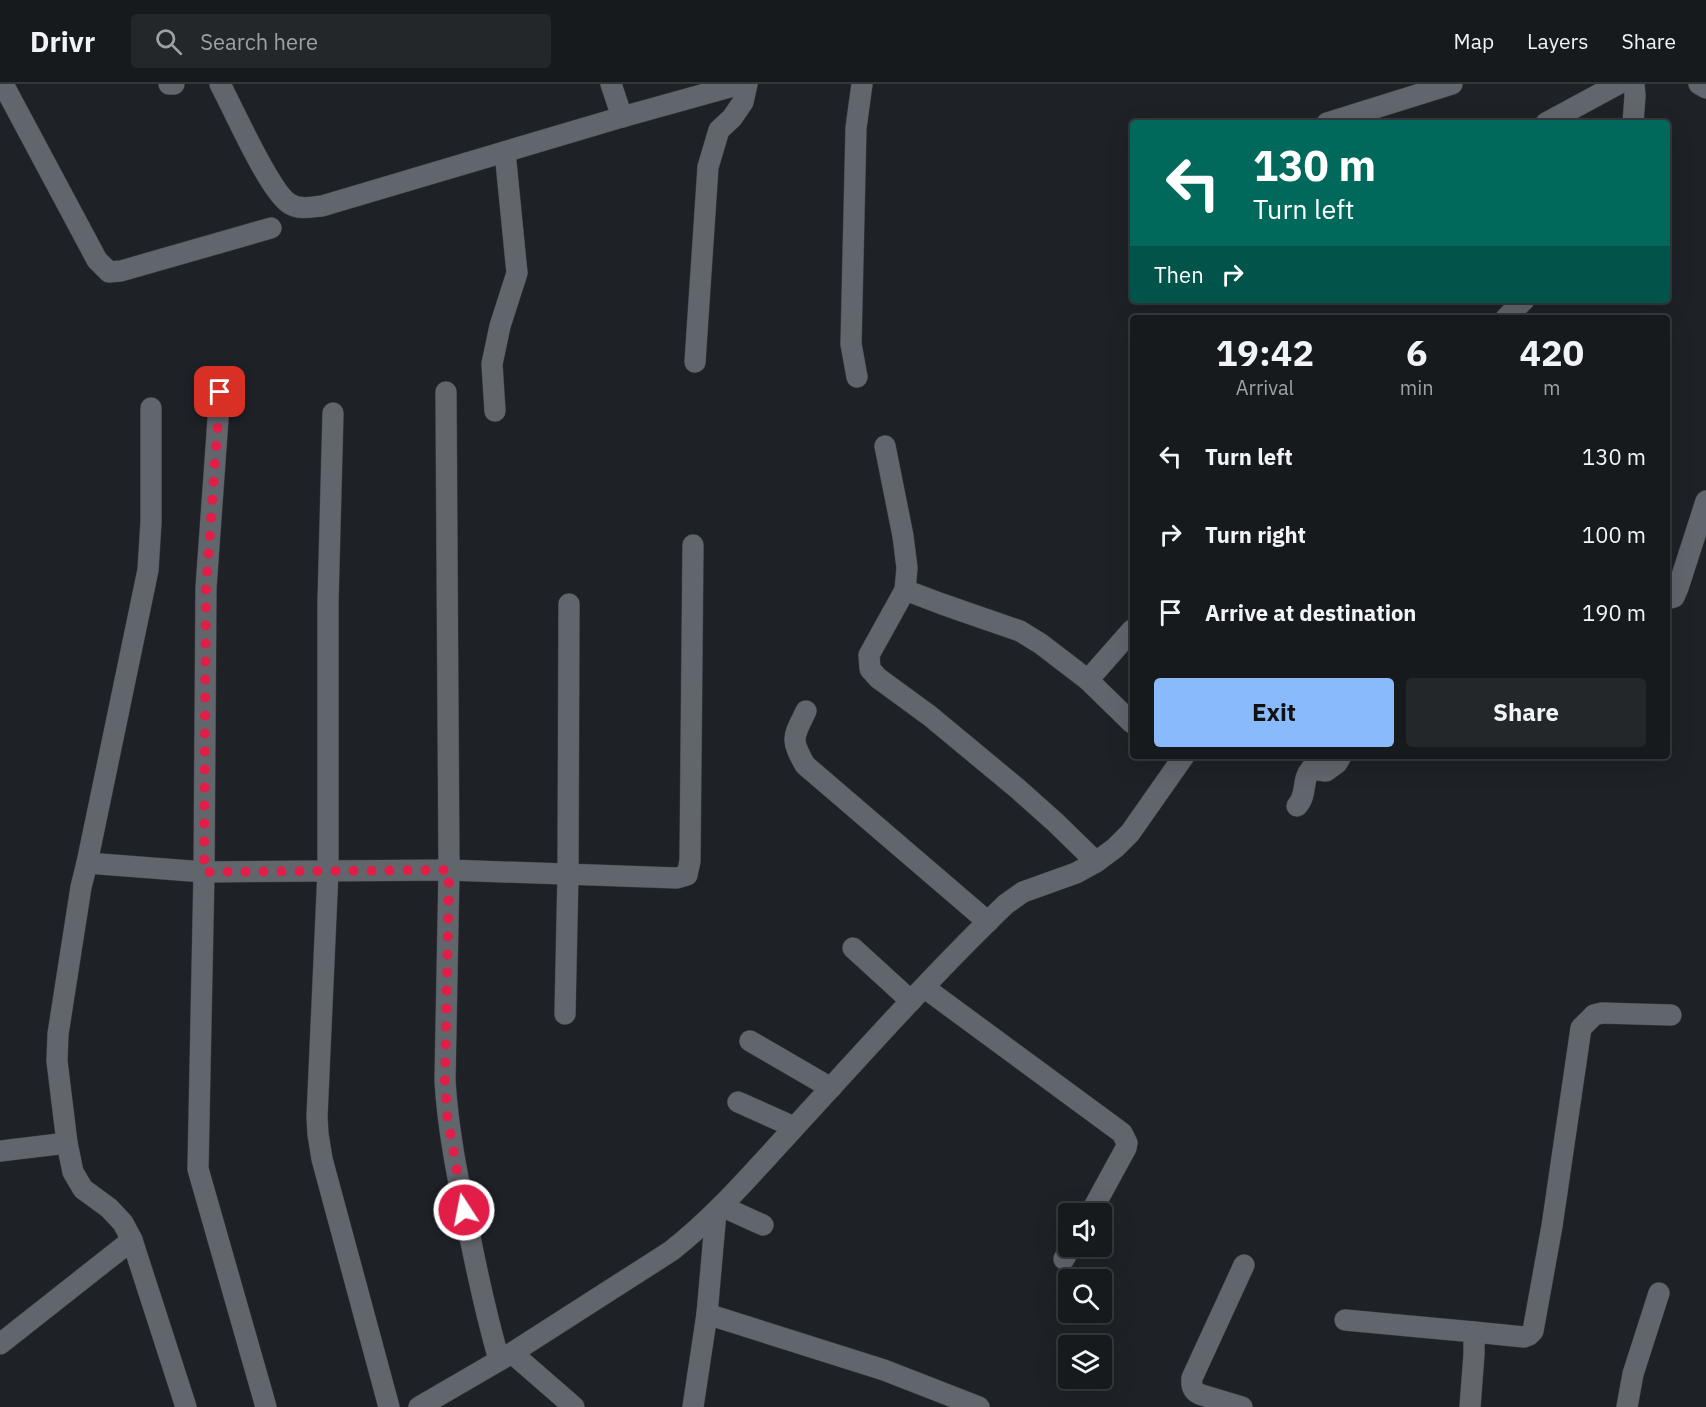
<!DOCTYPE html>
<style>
:root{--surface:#161a1d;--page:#23272a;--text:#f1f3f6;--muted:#9ea1a4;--line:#35383b;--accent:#88bafc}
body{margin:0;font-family:"IBM Plex Sans",sans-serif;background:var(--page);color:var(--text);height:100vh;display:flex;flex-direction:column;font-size:22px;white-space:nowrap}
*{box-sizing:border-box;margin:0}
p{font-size:20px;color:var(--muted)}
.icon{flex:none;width:33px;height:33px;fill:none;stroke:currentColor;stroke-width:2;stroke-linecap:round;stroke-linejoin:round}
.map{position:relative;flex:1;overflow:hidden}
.sheet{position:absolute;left:1130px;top:231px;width:540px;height:444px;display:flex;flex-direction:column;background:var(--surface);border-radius:6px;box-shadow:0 6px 24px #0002,0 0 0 2px var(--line)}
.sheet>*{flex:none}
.top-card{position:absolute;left:1130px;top:36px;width:540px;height:183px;border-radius:6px;box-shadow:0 6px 24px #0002,0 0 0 2px var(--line);background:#00695c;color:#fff;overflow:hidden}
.buttons{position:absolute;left:1058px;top:1119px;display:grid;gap:12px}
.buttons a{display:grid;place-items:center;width:54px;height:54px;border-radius:6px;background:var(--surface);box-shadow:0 6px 24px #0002,0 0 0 2px var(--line);font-size:30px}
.pin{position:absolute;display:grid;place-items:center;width:51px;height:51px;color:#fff;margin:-26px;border-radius:12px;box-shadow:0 3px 9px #0006}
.me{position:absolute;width:66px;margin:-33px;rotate:349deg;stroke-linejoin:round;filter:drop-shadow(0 0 4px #0008)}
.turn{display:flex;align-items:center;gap:21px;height:126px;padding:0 24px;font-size:27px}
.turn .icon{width:78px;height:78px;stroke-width:2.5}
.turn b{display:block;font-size:42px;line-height:51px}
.then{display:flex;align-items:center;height:57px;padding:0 24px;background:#0003;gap:12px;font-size:22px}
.eta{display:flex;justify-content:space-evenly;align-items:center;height:102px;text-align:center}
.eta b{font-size:36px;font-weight:700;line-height:42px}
.button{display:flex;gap:12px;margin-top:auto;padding:12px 24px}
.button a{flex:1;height:69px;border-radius:6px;background:var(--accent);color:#111;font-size:24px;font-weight:700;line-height:69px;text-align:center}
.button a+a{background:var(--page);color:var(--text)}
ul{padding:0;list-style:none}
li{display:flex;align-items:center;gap:18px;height:78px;padding:0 24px}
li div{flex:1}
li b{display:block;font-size:22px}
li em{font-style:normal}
header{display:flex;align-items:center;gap:36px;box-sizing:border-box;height:84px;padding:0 30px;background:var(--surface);border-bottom:2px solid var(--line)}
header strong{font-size:28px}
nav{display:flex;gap:33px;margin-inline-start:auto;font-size:21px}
.search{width:420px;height:54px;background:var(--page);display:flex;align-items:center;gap:15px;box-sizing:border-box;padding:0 21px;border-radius:6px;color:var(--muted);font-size:22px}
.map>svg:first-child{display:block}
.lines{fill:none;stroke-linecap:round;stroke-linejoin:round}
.minor-casing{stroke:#3a3c41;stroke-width:22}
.minor{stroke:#61656c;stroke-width:21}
.route{stroke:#e11d48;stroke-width:10;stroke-dasharray:0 18}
</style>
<header>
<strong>Drivr</strong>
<div class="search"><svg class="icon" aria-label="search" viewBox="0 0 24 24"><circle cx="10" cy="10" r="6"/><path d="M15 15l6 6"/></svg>Search here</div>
<nav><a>Map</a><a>Layers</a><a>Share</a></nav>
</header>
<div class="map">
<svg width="1706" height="1323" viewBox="0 0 1706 1323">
<rect width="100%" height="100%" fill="#1e2227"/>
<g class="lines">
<g class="minor-casing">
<g id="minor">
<path d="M 3,0 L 97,176 L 109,188 L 121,187 L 271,144"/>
<path d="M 169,0 L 174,0"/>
<path d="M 220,0 C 233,24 270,109 290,120 C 300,126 311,123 322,122 L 622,33 L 741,0"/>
<path d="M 611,0 L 622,33"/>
<path d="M 1699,0 L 1706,4"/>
<path d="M 1327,39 L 1452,0"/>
<path d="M 1546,39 L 1618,0"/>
<path d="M 1633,39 L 1635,12 L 1634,0"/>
<path d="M 1506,234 L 1524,216"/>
<path d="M 695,278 L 708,83 L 719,46 L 732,34 L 743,18 L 747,0"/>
<path d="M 857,293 L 851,260 L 856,44 L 862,0"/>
<path d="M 220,307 L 206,504 L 204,788 L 198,1085 L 266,1323"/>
<path d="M 446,308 L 449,786 L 445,997 C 448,1045 457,1091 467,1138 C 476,1184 486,1230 499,1276"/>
<path d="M 151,324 L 151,438 L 148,486 L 87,779 L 81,803 L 58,950 L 57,977 L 67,1059 L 73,1088 L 83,1105 L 109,1124 L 123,1139 L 132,1156 L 186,1323"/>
<path d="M 495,327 L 492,280 L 500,242 L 517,189 L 505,68"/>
<path d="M 333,329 L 328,518 L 328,787 L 317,1033 L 318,1050 L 322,1075 L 389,1323"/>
<path d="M 885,362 L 903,452 L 907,484 L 905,506 L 869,571 L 870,585 L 878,594 L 930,632 L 1018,705 L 1055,738 L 1096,778"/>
<path d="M 905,506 L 942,520 L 1020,547 L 1041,560 L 1088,596 L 1132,639"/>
<path d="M 1666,515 L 1674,513 L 1678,504 L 1706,417"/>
<path d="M 1088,596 L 1132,546"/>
<path d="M 806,627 C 793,654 790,654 805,681 L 988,838"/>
<path d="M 1297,722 C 1308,710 1301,696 1311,685 L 1326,687 L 1337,679 L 1341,672"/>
<path d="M 87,779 L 204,788 L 449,786 L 677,794 L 687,791 L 690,777 L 693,461"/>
<path d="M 853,864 L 911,917"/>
<path d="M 925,904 L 1122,1049 L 1127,1059 L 1126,1064 L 1090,1130"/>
<path d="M 565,930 L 568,790 L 569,520"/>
<path d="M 750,957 L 831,1004"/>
<path d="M 738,1018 L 794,1043"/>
<path d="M 0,1067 L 67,1059"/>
<path d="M 721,1122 L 763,1141"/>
<path d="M 1064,1175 L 1071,1162"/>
<path d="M 707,1230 L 884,1286 L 979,1323"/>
<path d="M 1345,1236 L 1474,1248 L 1474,1270 L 1470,1323"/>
<path d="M 1474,1248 L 1524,1253 L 1529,1251 L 1533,1247 L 1552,1142 L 1581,944 L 1594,931 L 1602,929 L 1671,931"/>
<path d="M 0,1260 L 132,1156"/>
<path d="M 512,1269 L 574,1323"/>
<path d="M 419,1323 L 512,1269 L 671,1167 C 717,1131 754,1087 793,1045 C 863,969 932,891 1006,820 L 1023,808 L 1076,789 L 1096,778 L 1115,764 L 1130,749 L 1184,672"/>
<path d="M 693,1323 L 707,1230 L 716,1128"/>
<path d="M 1242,1323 L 1202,1311 C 1193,1308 1191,1303 1192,1294 L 1244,1181"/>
<path d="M 1627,1323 L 1633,1290 L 1659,1209"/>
</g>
</g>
<use href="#minor" class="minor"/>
</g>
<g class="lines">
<path class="route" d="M 220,308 L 206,504 L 204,788 L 449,786 L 445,997 L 447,1031 L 464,1126"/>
</g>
</svg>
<div class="buttons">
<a><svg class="icon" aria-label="sound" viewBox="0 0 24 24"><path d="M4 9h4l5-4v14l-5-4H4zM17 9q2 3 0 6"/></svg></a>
<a><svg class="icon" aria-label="search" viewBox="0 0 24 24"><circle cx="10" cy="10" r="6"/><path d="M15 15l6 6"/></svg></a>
<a><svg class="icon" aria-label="layers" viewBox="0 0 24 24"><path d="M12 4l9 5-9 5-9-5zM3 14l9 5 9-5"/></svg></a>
</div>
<div class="pin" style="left:220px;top:308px;background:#d93025"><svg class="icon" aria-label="arrive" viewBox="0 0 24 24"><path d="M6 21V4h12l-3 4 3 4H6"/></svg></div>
<svg class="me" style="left:464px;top:1126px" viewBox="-20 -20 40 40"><circle r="17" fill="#e11d48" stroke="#fff" stroke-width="3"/><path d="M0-11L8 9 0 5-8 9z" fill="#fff"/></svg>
<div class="top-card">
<div class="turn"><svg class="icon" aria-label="left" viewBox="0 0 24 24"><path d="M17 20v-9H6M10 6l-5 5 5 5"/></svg><div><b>130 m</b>Turn left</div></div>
<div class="then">Then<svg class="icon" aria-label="right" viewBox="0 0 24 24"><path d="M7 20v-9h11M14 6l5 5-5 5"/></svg></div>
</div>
<section class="sheet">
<div class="eta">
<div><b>19:42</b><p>Arrival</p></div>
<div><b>6</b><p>min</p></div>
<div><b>420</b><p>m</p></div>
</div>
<ul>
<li><svg class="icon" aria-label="left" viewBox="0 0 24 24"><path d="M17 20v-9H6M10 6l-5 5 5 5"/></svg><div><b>Turn left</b></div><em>130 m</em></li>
<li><svg class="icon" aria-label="right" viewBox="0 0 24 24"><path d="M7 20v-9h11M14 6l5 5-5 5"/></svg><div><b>Turn right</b></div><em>100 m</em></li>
<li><svg class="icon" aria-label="arrive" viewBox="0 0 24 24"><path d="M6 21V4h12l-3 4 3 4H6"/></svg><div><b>Arrive at destination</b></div><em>190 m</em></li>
</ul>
<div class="button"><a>Exit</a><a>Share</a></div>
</section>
</div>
